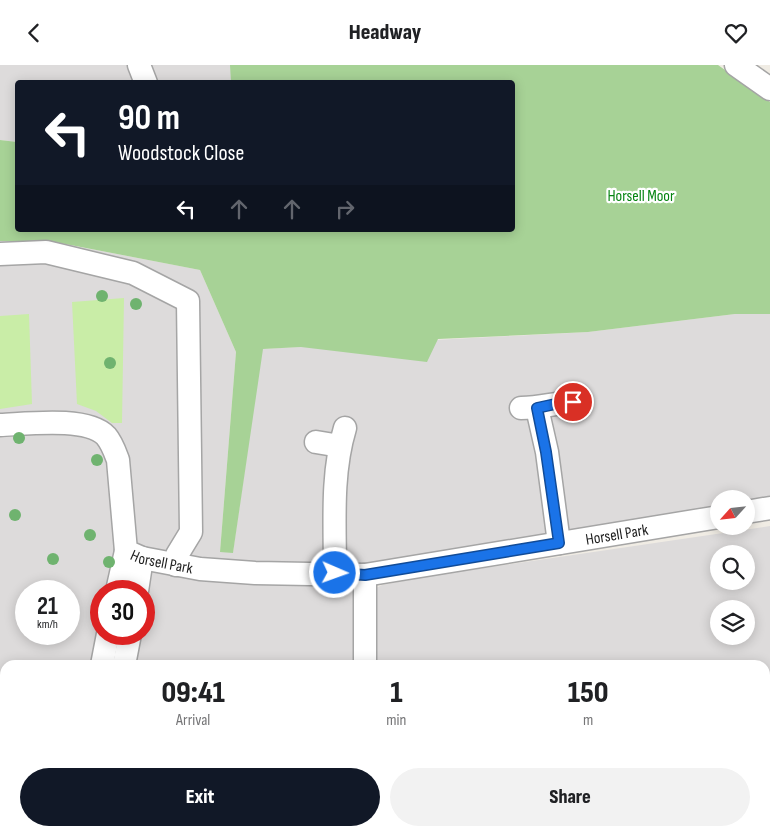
<!DOCTYPE html>
<style>
:root{--surface:#fff;--page:#f2f2f2;--text:#202124;--muted:#757577;--accent:#111827}
body{margin:0;font-family:"Sofia Sans Condensed",sans-serif;background:var(--page);color:var(--text);height:100vh;display:flex;flex-direction:column;font-size:19px;white-space:nowrap}
*{box-sizing:border-box;margin:0}
p{font-size:16px;color:var(--muted)}
.icon{flex:none;width:28px;height:28px;fill:none;stroke:currentColor;stroke-width:2;stroke-linecap:round;stroke-linejoin:round}
.map{position:relative;flex:1;overflow:hidden}
.panel{position:absolute;left:0px;top:595px;width:770px;height:176px;display:flex;flex-direction:column;background:var(--surface);border-radius:15px 15px 0 0;box-shadow:0 2px 12px #0003}
.panel>*{flex:none}
.top-card{position:absolute;left:15px;top:15px;width:500px;height:152px;border-radius:5px;box-shadow:0 2px 12px #0003;background:#111827;color:#fff;overflow:hidden}
.needle{width:32px;rotate:243deg}
.fabs{position:absolute;left:710px;top:425px;display:grid;gap:10px}
.fabs a{display:grid;place-items:center;width:45px;height:45px;border-radius:50%;background:var(--surface);box-shadow:0 2px 12px #0003;font-size:25px}
.speed{position:absolute;left:15px;top:515px;display:flex;gap:10px;font-size:25px;font-weight:700;text-align:center}
.speed>*{display:grid;place-content:center;width:65px;height:65px;border-radius:50%;background:var(--surface);box-shadow:0 2px 12px #0003;line-height:1}
.speed small{font-size:12px;font-weight:400}
.speed .limit{border:8px solid #d22;background:#fff;color:#111}
.pin{position:absolute;display:grid;place-items:center;width:42px;height:42px;color:#fff;margin:-21px;border:2px solid #fff;border-radius:50%;box-shadow:0 1px 5px #0007}
.me{position:absolute;width:55px;margin:-28px;rotate:92deg;stroke-linejoin:round;filter:drop-shadow(0 0 4px #0008)}
.turn{display:flex;align-items:center;gap:18px;height:105px;padding:0 20px;font-size:22px}
.turn .icon{width:65px;height:65px;stroke-width:2.5}
.turn b{display:block;font-size:35px;line-height:42px}
.lanes{display:flex;align-items:center;height:48px;padding:0 20px;background:#0003;justify-content:center;gap:25px;direction:ltr}
.lanes .off{opacity:.35}
.eta{display:flex;justify-content:space-evenly;align-items:center;height:85px;text-align:center}
.eta b{font-size:30px;font-weight:800;line-height:35px}
.button{display:flex;gap:10px;margin-top:auto;padding:10px 20px}
.button a{flex:1;height:58px;border-radius:30px;background:var(--accent);color:#fff;font-size:20px;font-weight:800;line-height:58px;text-align:center}
.button a+a{background:var(--page);color:var(--text)}
header{display:flex;justify-content:space-between;align-items:center;height:65px;padding:0 20px;background:var(--surface);font-size:22px;font-weight:800}
.map>svg:first-child{display:block}
.residential{fill:#dddbdb;fill-rule:evenodd}
.grass{fill:#c9eda7}
.forest{fill:#a7d296}
.lines{fill:none;stroke-linecap:round;stroke-linejoin:round}
.minor-casing{stroke:#a5a5a5;stroke-width:25}
.minor{stroke:#fff;stroke-width:22}
.tree{fill:#6fb36f}
.route-casing{stroke:#114b97;stroke-width:12}
.route{stroke:#1a73e8;stroke-width:9}
.labels{text-anchor:middle;stroke-width:4.5;stroke-linejoin:round;paint-order:stroke}
.park-label{font-size:16px;fill:#058410;stroke:#fff}
.street-label{font-size:16px;fill:#1e1e1e;stroke:#fff}
</style>
<header><svg class="icon" aria-label="back" viewBox="0 0 24 24"><path d="M15 5l-7 7 7 7"/></svg>Headway<svg class="icon" aria-label="heart" viewBox="0 0 24 24"><path d="M12 20l-8-8c-3-5 5-10 8-4 3-6 11-1 8 4z"/></svg></header>
<div class="map">
<svg width="770" height="771" viewBox="0 0 770 771">
<rect width="100%" height="100%" fill="#f0ece4"/>
<g class="residential">
<path d="M 0,0 L 231,0 L 231,17 L 18,18 L 17,77 L 0,75 Z"/>
<path d="M 0,176 L 55,177 L 200,205 L 236,287 L 220,487 L 233,487 L 262,284 L 588,267 L 735,249 L 770,249 L 770,434 L 746,438 L 746,434 L 719,434 L 719,442 L 380,501 L 356,600 L 114,600 L 120,569 L 144,569 L 144,526 L 101,526 L 101,569 L 110,600 L 5,600 L 5,766 L 77,766 L 76,771 L 0,771 ZM 26,526 L 69,526 L 69,569 L 26,569 Z"/>
<path d="M 770,461 L 770,753 L 765,754 L 765,600 L 371,600 L 373,528 L 376,523 L 382,520 L 436,510 ZM 719,489 L 746,489 L 746,516 L 719,516 ZM 719,544 L 746,544 L 746,571 L 719,571 Z"/>
<path d="M 81,766 L 354,766 L 354,771 L 80,771 Z"/>
<path d="M 368,766 L 670,766 L 657,771 L 368,771 Z"/>
</g>
<g class="grass">
<path d="M 124,233 L 122,358 L 112,358 L 96,346 L 77,339 L 72,237 Z"/>
<path d="M 29,249 L 32,339 L 0,344 L 0,251 Z"/>
</g>
<path class="forest" d="M 230,0 L 718,0 L 770,37 L 770,249 L 735,249 L 588,267 L 438,274 L 427,297 L 301,282 L 263,284 L 233,488 L 220,487 L 236,287 L 200,205 L 55,177 L 0,176 L 0,75 L 17,77 L 18,165 L 512,165 L 512,18 L 231,17 Z"/>
<g class="lines">
<g class="minor-casing">
<g id="minor">
<path d="M 139,0 L 146,18"/>
<path d="M 736,0 L 770,24"/>
<path d="M 0,189 L 46,187 L 133,208 L 188,236 L 191,467 L 177,490 L 176,500"/>
<path d="M 521,343 C 540,343 555,338 573,337"/>
<path d="M 537,343 L 547,387 L 559,478"/>
<path id="s1" d="M 0,360 C 26,359 87,351 106,371 C 112,378 115,387 118,395 L 126,486 L 142,493 L 200,504 L 255,508 L 365,510 L 719,452"/>
<path d="M 316,377 L 340,381"/>
<path d="M 746,447 L 770,443"/>
<path d="M 335,508 C 335,460 331,409 345,363"/>
<path d="M 117,526 L 126,486"/>
<path d="M 137,526 L 142,493"/>
<path d="M 102,600 L 108,569"/>
<path d="M 124,600 L 130,569"/>
<path d="M 365,600 L 365,510"/>
<path d="M 88,771 L 89,766"/>
<path d="M 363,771 L 363,766"/>
<path d="M 749,771 L 770,765"/>
</g>
</g>
<use href="#minor" class="minor"/>
</g>
<g class="tree">
<circle cx="102" cy="231" r="6"/>
<circle cx="136" cy="239" r="6"/>
<circle cx="110" cy="298" r="6"/>
<circle cx="19" cy="373" r="6"/>
<circle cx="97" cy="395" r="6"/>
<circle cx="15" cy="450" r="6"/>
<circle cx="90" cy="470" r="6"/>
<circle cx="53" cy="494" r="6"/>
<circle cx="323" cy="495" r="6"/>
<circle cx="109" cy="497" r="6"/>
</g>
<g class="lines">
<g class="route-casing">
<path id="route" d="M 335,508 L 365,510 L 559,478 L 546,387 L 537,343 L 560,338 L 573,337"/>
</g>
<use href="#route" class="route"/>
</g>
<g class="labels">
<g class="park-label">
<text x="641" y="136">Horsell Moor</text>
</g>
<g class="street-label">
<text dy="6" stroke="none"><textPath href="#s1" startOffset="724">Horsell Park</textPath></text>
<text dy="6" stroke="none"><textPath href="#s1" startOffset="265">Horsell Park</textPath></text>
</g>
</g>
</svg>
<div class="fabs">
<a><svg class="needle" viewBox="-14 -14 28 28"><path d="M0-13l5 13h-10z" fill="#e53935"/><path d="M0 13l5-13h-10z" fill="#757577"/></svg></a>
<a><svg class="icon" aria-label="search" viewBox="0 0 24 24"><circle cx="10" cy="10" r="6"/><path d="M15 15l6 6"/></svg></a>
<a><svg class="icon" aria-label="layers" viewBox="0 0 24 24"><path d="M12 4l9 5-9 5-9-5zM3 14l9 5 9-5"/></svg></a>
</div>
<div class="speed"><div>21<small>km/h</small></div><div class="limit">30</div></div>
<div class="pin" style="left:573px;top:337px;background:#d93025"><svg class="icon" aria-label="arrive" viewBox="0 0 24 24"><path d="M6 21V4h12l-3 4 3 4H6"/></svg></div>
<svg class="me" style="left:335px;top:508px" viewBox="-20 -20 40 40"><circle r="17" fill="#1a73e8" stroke="#fff" stroke-width="3"/><path d="M0-11L8 9 0 5-8 9z" fill="#fff"/></svg>
<div class="top-card">
<div class="turn"><svg class="icon" aria-label="left" viewBox="0 0 24 24"><path d="M17 20v-9H6M10 6l-5 5 5 5"/></svg><div><b>90 m</b>Woodstock Close</div></div>
<div class="lanes"><svg class="icon" aria-label="left" viewBox="0 0 24 24"><path d="M17 20v-9H6M10 6l-5 5 5 5"/></svg><svg class="icon off" aria-label="ahead" viewBox="0 0 24 24"><path d="M12 20V5M6 11l6-6 6 6"/></svg><svg class="icon off" aria-label="ahead" viewBox="0 0 24 24"><path d="M12 20V5M6 11l6-6 6 6"/></svg><svg class="icon off" aria-label="right" viewBox="0 0 24 24"><path d="M7 20v-9h11M14 6l5 5-5 5"/></svg></div>
</div>
<section class="panel">
<div class="eta">
<div><b>09:41</b><p>Arrival</p></div>
<div><b>1</b><p>min</p></div>
<div><b>150</b><p>m</p></div>
</div>
<div class="button"><a>Exit</a><a>Share</a></div>
</section>
</div>
